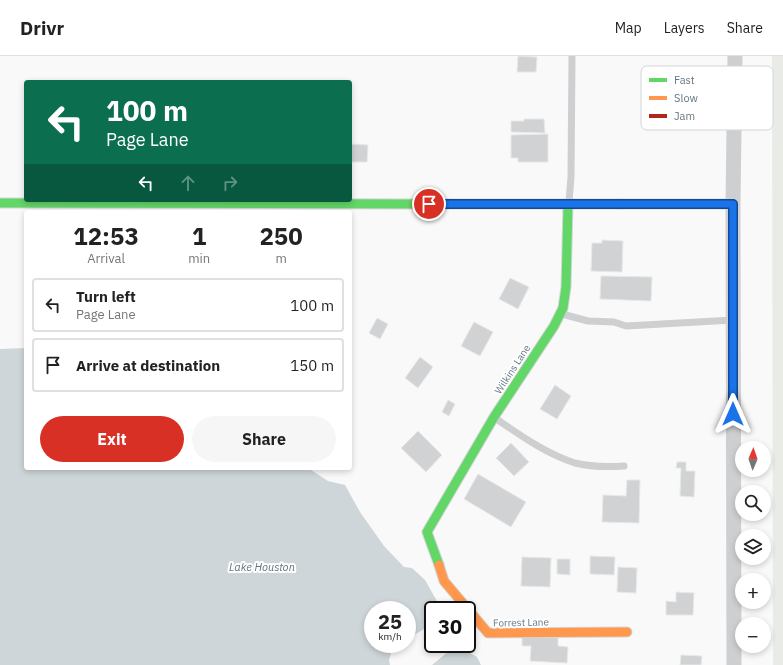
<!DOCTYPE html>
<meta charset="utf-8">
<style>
:root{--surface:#fff;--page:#f6f6f6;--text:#222;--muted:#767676;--line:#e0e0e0;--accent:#d93025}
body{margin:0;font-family:"IBM Plex Sans",sans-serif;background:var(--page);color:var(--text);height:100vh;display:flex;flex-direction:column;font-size:15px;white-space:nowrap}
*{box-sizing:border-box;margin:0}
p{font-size:13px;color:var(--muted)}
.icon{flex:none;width:22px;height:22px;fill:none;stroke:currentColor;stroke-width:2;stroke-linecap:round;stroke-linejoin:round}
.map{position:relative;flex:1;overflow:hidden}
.panel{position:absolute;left:24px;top:154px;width:328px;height:260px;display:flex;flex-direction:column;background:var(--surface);border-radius:4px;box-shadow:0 2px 6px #0003}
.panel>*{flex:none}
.banner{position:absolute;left:24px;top:24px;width:328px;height:122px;border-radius:4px;box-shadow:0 2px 6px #0003;background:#0b6e4f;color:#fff;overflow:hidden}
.needle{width:26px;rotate:2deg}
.fabs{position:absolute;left:735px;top:385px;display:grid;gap:8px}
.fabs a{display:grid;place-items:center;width:36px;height:36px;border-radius:50%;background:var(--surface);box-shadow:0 2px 6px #0003;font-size:20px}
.speed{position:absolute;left:364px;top:545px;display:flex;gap:8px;font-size:20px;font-weight:700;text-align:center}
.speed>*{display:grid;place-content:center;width:52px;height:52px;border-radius:50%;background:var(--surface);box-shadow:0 2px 6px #0003;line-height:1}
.speed small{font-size:10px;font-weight:400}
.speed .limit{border:2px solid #111;border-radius:6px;background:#fff;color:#111}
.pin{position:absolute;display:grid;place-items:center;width:34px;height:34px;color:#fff;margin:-17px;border:2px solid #fff;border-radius:50%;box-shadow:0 1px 4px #0007}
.me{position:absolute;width:44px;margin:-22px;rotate:0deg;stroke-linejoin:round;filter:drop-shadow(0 0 3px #0008)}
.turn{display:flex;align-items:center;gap:14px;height:84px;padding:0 16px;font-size:18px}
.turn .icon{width:52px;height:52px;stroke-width:2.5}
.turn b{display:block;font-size:28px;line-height:34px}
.lanes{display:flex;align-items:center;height:38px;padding:0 16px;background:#0003;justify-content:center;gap:20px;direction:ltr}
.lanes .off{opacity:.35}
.eta{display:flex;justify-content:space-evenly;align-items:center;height:68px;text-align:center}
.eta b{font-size:24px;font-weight:800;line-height:28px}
.cta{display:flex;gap:8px;margin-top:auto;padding:8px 16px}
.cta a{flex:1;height:46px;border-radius:24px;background:var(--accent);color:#fff;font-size:16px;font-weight:800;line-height:46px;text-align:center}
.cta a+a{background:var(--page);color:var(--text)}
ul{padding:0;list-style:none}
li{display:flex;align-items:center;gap:12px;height:54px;margin:0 8px 6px;padding:0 8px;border:2px solid var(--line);border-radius:4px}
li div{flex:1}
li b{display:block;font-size:15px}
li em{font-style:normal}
header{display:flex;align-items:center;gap:24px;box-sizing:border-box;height:56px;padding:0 20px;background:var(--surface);border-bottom:1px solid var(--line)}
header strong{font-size:19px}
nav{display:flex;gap:22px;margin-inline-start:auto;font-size:14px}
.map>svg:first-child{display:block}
.green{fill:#e8ebe6}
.water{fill:#ced6d9}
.building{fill:#d0d2d3;stroke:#e8e8e8}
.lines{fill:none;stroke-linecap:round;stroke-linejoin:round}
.fast-casing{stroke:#d5d6d7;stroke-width:11}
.slow-casing{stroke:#d5d6d7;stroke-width:11}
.jam-casing{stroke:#d5d6d7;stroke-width:11}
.lane{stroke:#cecfd0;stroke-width:7}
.street{stroke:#cecfd0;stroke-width:15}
.fast{stroke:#63d668;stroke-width:9}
.slow{stroke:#ff974d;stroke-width:9}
.jam{stroke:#b3261e;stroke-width:9}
.route-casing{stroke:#114b97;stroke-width:10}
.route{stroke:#1a73e8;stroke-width:7}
.labels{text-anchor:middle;stroke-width:4;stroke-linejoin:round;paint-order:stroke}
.street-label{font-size:10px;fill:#657683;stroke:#fff}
.water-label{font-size:11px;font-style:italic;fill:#60757c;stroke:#fff}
.key{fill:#fff;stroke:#d1d6da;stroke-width:1}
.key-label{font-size:11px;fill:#657683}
</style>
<header>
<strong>Drivr</strong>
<nav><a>Map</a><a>Layers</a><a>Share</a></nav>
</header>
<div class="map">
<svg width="783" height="609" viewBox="0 0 783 609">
<rect width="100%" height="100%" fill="#f9f9f9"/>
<path class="green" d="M 772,0 L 783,0 L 783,609 L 773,609 Z"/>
<g class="water">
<path d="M 26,292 L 26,412 L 308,412 L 328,425 L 345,429 L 360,456 L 384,490 L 404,511 L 412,512 L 425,524 L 442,554 L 433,554 L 433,568 L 407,583 L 407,554 L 373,554 L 373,588 L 398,588 L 393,591 L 389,604 L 390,609 L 0,609 L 0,293 Z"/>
<path d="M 461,592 L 477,601 L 481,609 L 432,609 L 450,594 Z"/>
</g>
<g class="building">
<path d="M 518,0 L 537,1 L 536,16 L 517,16 Z"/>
<path d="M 524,63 L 544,63 L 545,77 L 511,76 L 511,65 L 524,65 Z"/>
<path d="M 548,78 L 548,106 L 518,106 L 518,102 L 511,102 L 511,79 Z"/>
<path d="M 350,88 L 368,89 L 367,106 L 350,106 Z"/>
<path d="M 602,184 L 623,185 L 622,216 L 591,215 L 592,187 L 602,187 Z"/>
<path d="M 601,220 L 652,221 L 651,245 L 600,243 Z"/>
<path d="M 510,222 L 529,231 L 518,253 L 499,243 Z"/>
<path d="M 377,262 L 388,268 L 380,283 L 369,277 Z"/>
<path d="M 474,266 L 493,276 L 480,300 L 461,290 Z"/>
<path d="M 420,301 L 433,311 L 418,332 L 405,322 Z"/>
<path d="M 555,329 L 571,340 L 557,363 L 540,353 Z"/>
<path d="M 448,344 L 455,348 L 449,360 L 442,356 Z"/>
<path d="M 418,375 L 442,399 L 426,416 L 401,392 Z"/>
<path d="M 511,387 L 529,406 L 514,420 L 496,402 Z"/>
<path d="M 677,406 L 686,406 L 686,415 L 695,415 L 694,441 L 680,440 L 681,412 L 676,412 Z"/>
<path d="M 478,418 L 526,446 L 511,471 L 464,443 Z"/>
<path d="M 627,424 L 640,424 L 639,467 L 602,466 L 603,439 L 626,440 Z"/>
<path d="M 590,500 L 615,501 L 614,519 L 590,518 Z"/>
<path d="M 522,501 L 551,502 L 550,531 L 521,530 Z"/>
<path d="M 557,503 L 570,503 L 570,519 L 557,518 Z"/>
<path d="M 618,511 L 637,512 L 636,537 L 617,536 Z"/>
<path d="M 676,536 L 694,537 L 693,559 L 666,559 L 666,545 L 676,546 Z"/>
<path d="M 522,577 L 558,579 L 558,590 L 568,591 L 567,607 L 530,605 L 531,590 L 522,590 Z"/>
<path d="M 681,599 L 702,600 L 701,609 L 680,609 Z"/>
</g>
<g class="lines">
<g class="fast-casing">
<g id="fast">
<path d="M 0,147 L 416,148"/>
<path d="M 439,509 L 427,476 L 494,361 L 554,270 L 563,252 L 566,231 L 568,148"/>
</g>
</g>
<g class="slow-casing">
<g id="slow">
<path d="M 416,148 L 619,148"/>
<path d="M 439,509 L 444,525 L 488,577 L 627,576"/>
</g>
</g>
<g class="jam-casing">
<path id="jam" d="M 619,148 L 733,148"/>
</g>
<g class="lane">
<path d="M 569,146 L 571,121 L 572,0"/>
<path d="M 562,258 L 588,265 L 614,266 L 626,270 L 733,264"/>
<path d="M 495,362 C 520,379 546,398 575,407 C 591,411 608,411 624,410"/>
</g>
<path class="street" d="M 734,609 L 733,148 L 735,0"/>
<use href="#fast" class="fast"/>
<use href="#slow" class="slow"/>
<use href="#jam" class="jam"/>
</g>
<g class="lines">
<g class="route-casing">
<path id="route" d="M 429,148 L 733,148 L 733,358"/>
</g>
<use href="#route" class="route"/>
</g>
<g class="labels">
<g class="street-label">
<text transform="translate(512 313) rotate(-57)" y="4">Wilkins Lane</text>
<text transform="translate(521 566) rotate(-1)" y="4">Forrest Lane</text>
</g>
<g class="water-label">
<text x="262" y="515">Lake Houston</text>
</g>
</g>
<rect x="641" y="10" width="132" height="64" rx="6" class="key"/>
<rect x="649" y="22" width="18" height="4" fill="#63d668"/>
<rect x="649" y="40" width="18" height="4" fill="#ff974d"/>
<rect x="649" y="58" width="18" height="4" fill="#b3261e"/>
<g class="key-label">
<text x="674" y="28">Fast</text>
<text x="674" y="46">Slow</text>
<text x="674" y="64">Jam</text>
</g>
</svg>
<div class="fabs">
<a><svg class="needle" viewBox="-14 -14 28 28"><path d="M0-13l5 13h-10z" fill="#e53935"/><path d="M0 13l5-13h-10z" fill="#767676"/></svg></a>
<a><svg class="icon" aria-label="search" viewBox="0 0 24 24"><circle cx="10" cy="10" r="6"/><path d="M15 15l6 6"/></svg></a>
<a><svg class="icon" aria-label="layers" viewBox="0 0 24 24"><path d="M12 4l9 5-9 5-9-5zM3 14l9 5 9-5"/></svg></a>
<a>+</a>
<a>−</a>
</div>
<div class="speed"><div>25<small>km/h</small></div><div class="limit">30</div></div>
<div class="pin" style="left:429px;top:148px;background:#d93025"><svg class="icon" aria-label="arrive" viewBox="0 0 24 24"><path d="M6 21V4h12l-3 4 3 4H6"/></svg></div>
<svg class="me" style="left:733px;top:358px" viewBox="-20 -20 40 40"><path d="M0-17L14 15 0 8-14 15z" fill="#1a73e8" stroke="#fff" stroke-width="4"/></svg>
<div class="banner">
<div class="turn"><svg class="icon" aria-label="left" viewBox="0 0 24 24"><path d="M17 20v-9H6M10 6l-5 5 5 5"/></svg><div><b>100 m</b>Page Lane</div></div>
<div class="lanes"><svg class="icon" aria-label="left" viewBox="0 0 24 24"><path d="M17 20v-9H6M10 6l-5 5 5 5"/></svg><svg class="icon off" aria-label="ahead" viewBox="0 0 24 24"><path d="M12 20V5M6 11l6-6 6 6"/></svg><svg class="icon off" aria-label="right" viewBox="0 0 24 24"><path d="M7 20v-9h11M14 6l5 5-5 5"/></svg></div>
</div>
<section class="panel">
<div class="eta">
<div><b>12:53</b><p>Arrival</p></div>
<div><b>1</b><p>min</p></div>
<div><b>250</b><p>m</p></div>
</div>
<ul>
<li><svg class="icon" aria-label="left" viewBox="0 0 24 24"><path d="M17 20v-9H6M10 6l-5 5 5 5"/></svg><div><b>Turn left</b><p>Page Lane</p></div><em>100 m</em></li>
<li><svg class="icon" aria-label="arrive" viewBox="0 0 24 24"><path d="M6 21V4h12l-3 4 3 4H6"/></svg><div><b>Arrive at destination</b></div><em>150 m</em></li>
</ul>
<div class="cta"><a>Exit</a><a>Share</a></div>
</section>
</div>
